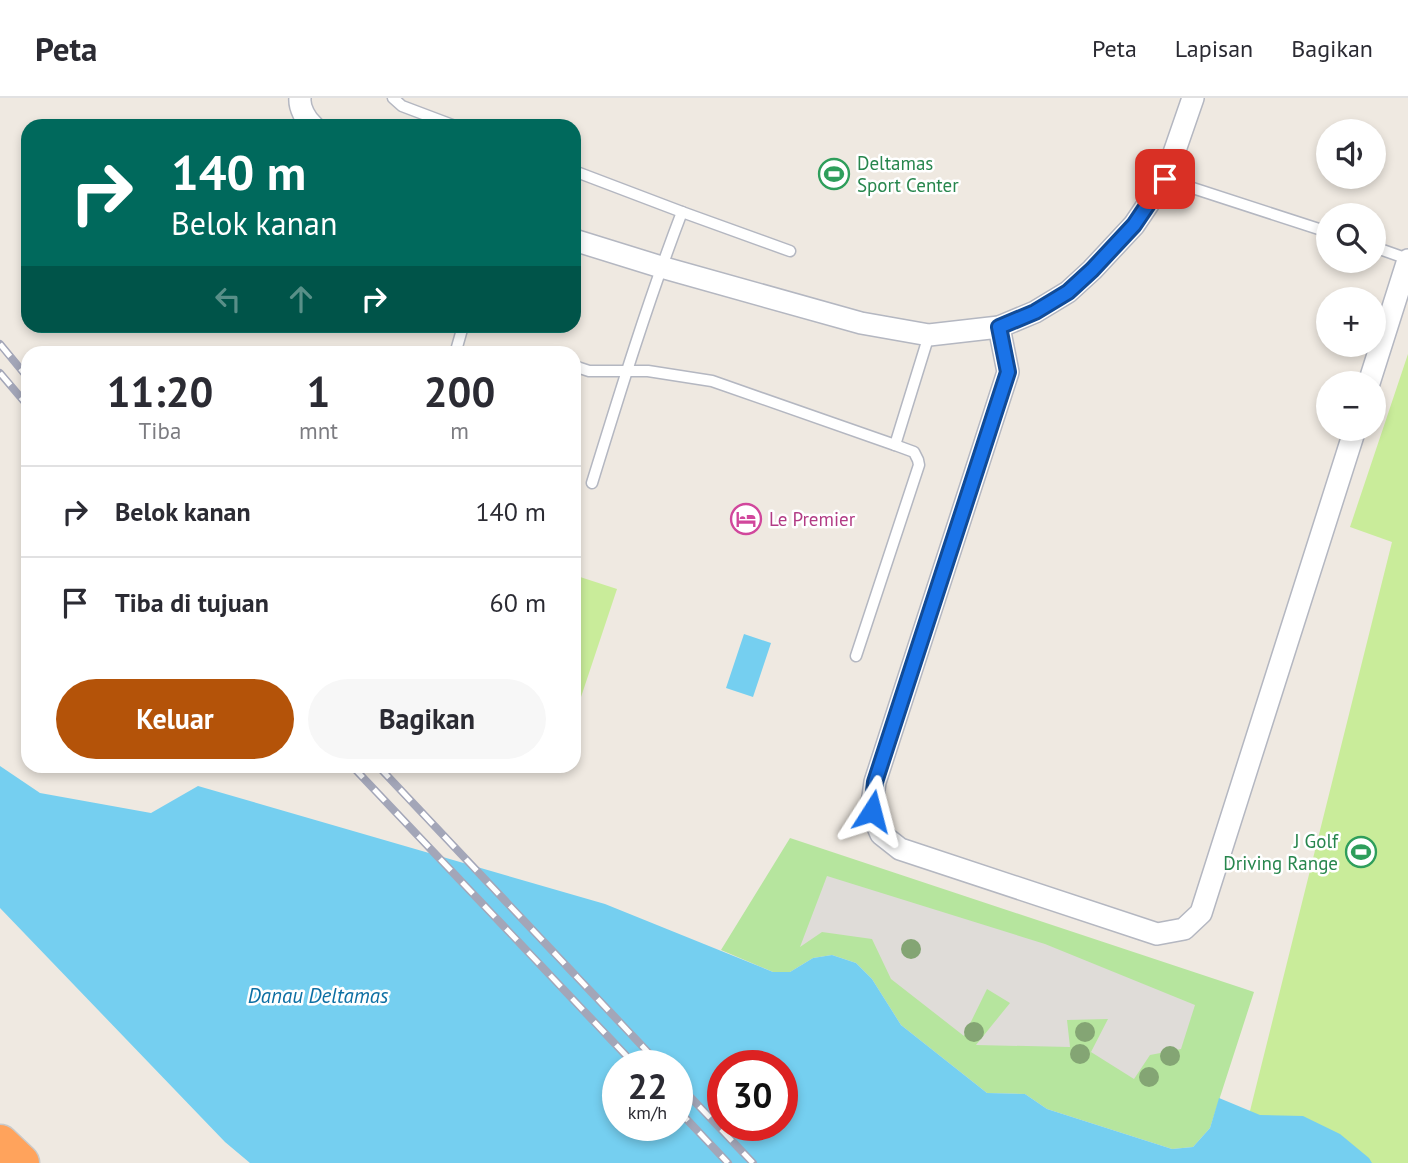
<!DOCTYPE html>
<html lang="id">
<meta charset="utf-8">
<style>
:root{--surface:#fff;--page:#f7f7f7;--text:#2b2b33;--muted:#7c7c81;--line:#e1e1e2;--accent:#b45309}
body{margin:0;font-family:"PT Sans",sans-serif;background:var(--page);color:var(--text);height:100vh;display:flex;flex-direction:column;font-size:26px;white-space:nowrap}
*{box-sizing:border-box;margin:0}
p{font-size:23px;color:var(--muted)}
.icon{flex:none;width:38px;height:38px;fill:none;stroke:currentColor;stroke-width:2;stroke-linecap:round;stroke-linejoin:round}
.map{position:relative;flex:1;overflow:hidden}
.panel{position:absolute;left:21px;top:248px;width:560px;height:427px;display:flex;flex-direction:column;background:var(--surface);border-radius:21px;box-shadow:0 4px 10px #0003}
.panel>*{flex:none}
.banner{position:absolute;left:21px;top:21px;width:560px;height:214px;border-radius:21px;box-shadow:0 4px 10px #0003;background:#00695c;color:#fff;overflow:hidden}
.tools{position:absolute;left:1316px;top:21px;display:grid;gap:14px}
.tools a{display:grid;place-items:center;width:70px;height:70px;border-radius:50%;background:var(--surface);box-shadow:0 4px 10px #0003;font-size:35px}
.speed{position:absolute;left:602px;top:952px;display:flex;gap:14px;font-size:35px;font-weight:700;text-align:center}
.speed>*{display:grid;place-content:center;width:91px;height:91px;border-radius:50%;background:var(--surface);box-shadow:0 4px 10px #0003;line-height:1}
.speed small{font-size:18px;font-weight:400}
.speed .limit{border:10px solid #d22;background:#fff;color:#111}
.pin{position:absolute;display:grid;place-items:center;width:60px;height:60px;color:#fff;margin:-30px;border-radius:14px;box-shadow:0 4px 10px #0006}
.me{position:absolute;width:77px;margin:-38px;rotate:9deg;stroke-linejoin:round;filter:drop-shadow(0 0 5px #0008)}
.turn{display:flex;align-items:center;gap:24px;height:147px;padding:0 35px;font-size:32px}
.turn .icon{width:91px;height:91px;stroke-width:2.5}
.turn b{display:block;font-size:49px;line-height:60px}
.lanes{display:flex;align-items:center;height:66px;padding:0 35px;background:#0003;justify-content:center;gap:35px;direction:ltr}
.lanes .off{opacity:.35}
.eta{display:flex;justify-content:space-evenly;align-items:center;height:119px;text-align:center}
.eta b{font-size:42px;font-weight:800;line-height:49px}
.action{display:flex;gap:14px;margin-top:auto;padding:14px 35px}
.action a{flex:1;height:80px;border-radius:42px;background:var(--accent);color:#fff;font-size:28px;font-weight:800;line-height:80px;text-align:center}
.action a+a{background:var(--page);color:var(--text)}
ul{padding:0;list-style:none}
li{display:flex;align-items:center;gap:21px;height:91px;padding:0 35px;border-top:2px solid var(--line)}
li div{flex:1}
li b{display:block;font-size:26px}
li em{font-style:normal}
header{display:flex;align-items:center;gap:42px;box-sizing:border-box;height:98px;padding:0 35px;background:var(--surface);border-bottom:2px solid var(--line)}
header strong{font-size:33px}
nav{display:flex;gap:38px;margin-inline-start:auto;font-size:24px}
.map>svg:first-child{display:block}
.green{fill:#b6e59e}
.pitch{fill:#c9ec9a}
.plaza{fill:#dfdcd8}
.water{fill:#75cff0;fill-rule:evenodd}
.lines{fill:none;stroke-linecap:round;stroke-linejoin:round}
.lane-casing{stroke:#b4b7c1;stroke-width:13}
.street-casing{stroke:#b4b7c1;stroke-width:24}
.highway-casing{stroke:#c9c9c9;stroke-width:41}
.lane{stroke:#fff;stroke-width:10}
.street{stroke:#fff;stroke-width:21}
.highway{stroke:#ffa35c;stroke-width:38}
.rail-casing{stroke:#a3a6b8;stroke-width:8}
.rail{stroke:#fff;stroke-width:5;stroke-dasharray:16;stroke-linecap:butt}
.tree{fill:#84a574}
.route-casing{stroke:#114b97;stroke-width:18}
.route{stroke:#1a73e8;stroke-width:12}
.labels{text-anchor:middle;stroke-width:5;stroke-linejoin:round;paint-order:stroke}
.leisure-label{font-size:19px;fill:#27864d;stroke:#fff;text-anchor:start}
.hotel-label{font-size:19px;fill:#b23c85;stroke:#fff;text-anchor:start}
.water-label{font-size:21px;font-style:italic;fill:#0d6fa3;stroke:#fff}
</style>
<header>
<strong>Peta</strong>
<nav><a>Peta</a><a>Lapisan</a><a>Bagikan</a></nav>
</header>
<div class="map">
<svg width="1408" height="1065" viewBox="0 0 1408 1065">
<rect width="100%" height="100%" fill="#efe9e1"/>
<path class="green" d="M 790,740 L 1254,894 L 1210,1030 L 1193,1049 L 1172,1051 L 1047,1011 L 1025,996 L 987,995 L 901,927 L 872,881 L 856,865 L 832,857 L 813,860 L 790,874 L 773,874 L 721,852 Z"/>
<g class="pitch">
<path d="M 1408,256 L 1408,1065 L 1237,1065 L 1392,444 L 1350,429 Z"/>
<path d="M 574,477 L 617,491 L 578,608 L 574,607 Z"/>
</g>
<path class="plaza" d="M 827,778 L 1045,846 L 1195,907 L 1181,951 L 1150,957 L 1134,981 L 1091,954 L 1108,921 L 1067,922 L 1070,949 L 976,947 L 1010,905 L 987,891 L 964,938 L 891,881 L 872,841 L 822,834 L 800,849 Z"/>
<g class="water">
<path d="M 744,536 L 771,545 L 753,599 L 726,590 Z"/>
<path d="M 0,668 L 40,695 L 151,715 L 198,688 L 605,806 L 773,874 L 790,874 L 813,860 L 832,857 L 856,865 L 872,881 L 901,927 L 987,995 L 1025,996 L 1047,1011 L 1172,1051 L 1193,1049 L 1210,1030 L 1219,1000 L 1260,1017 L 1303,1018 L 1340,1036 L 1369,1060 L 1372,1065 L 250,1065 L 225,1044 L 0,810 ZM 618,968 L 677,968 L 677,1027 L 618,1027 ZM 723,968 L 782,968 L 782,1027 L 723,1027 Z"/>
</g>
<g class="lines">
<g class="lane-casing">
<g id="lane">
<path d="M 393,0 L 402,8 L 455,28"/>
<path d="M 574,73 L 682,114"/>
<path d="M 1165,81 L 1328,134"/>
<path d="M 1374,149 L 1408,161"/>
<path d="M 455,256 L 463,228"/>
<path d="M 574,268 L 589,273 L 648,273 L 712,283 L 895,347"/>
<path d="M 592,385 C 620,294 648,203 682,114 L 790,153"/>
<path d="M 856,558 L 919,367 L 918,362 L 914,354 L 895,347 L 929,237"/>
</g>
</g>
<g class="street-casing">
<g id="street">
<path d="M 300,0 C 299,10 306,22 313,28"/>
<path d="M 574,142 L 661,169 L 861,225 L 929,237 L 999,229 L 1035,214 L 1068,194 L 1092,172 L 1134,127 L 1165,81 L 1193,0"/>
<path d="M 999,229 L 1008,274 L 875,684 L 871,713 L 881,736 L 900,751 L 1157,836 L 1184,831 L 1201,815 L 1355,331"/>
<path d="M 1369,285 L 1408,162"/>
</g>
</g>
<g class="highway-casing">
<path id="highway" d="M 0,1046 L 20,1065"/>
</g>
<use href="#lane" class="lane"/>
<use href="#street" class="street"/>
<use href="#highway" class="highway"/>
<g class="rail-casing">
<g id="rail">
<path d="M 0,246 L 28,280"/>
<path d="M 0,275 L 28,308"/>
<path d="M 352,668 L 636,968"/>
<path d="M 378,668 L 661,968"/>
<path d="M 677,985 L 753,1065"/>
<path d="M 677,1011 L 728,1065"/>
</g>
</g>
<use href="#rail" class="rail"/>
</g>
<g class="tree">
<circle cx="911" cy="851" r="10"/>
<circle cx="974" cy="934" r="10"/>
<circle cx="1085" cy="934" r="10"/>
<circle cx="1080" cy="956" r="10"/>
<circle cx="1170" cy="958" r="10"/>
<circle cx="1149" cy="979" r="10"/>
</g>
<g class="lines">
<g class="route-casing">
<path id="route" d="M 872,713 L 875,684 L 1008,274 L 999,229 L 1035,214 L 1068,194 L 1092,172 L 1134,127 L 1165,81"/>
</g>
<use href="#route" class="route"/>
</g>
<defs>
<g id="stadium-ring" transform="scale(1.575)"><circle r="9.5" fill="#fff" stroke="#2e9e5b" stroke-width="1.5"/><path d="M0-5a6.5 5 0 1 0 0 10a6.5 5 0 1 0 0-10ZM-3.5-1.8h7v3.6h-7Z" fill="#2e9e5b"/></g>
<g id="hotel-ring" transform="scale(1.575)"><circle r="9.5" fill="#fff" stroke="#d1479c" stroke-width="1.5"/><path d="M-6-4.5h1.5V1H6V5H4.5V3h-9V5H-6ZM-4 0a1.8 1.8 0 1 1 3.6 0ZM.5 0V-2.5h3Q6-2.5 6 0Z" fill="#d1479c"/></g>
</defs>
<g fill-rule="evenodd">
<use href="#stadium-ring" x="834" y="76"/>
<use href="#hotel-ring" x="746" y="421"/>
<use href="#stadium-ring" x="1361" y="754"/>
</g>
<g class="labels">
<g class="leisure-label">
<text x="857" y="72">Deltamas<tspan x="857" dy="22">Sport Center</tspan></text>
<text x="1338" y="750" text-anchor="end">J Golf<tspan x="1338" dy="22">Driving Range</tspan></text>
</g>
<g class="hotel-label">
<text x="769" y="428">Le Premier</text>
</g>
<g class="water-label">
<text x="318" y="905">Danau Deltamas</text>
</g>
</g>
</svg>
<div class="tools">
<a><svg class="icon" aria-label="sound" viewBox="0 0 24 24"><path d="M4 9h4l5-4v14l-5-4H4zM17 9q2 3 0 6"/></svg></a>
<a><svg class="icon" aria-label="search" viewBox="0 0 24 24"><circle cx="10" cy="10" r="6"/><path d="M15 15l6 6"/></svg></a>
<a>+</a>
<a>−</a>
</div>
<div class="speed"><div>22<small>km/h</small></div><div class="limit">30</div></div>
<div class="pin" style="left:1165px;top:81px;background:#d93025"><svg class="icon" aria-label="arrive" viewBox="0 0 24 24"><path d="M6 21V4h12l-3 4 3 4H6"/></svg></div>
<svg class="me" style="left:872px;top:713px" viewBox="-20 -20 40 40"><path d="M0-17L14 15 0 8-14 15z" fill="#1a73e8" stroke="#fff" stroke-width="4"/></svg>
<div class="banner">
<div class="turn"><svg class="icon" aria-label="right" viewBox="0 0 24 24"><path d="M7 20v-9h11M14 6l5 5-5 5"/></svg><div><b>140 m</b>Belok kanan</div></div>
<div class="lanes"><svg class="icon off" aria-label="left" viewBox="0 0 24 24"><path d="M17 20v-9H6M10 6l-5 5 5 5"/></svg><svg class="icon off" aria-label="ahead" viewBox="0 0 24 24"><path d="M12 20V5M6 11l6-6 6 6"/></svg><svg class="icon" aria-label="right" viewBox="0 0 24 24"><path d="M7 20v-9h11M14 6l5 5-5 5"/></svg></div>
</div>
<section class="panel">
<div class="eta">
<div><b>11:20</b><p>Tiba</p></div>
<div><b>1</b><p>mnt</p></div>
<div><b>200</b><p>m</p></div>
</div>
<ul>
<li><svg class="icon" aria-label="right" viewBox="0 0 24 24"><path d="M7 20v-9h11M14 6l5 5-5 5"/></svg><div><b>Belok kanan</b></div><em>140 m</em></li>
<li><svg class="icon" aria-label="arrive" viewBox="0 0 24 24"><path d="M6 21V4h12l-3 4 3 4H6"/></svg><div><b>Tiba di tujuan</b></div><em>60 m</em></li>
</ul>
<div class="action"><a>Keluar</a><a>Bagikan</a></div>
</section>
</div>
